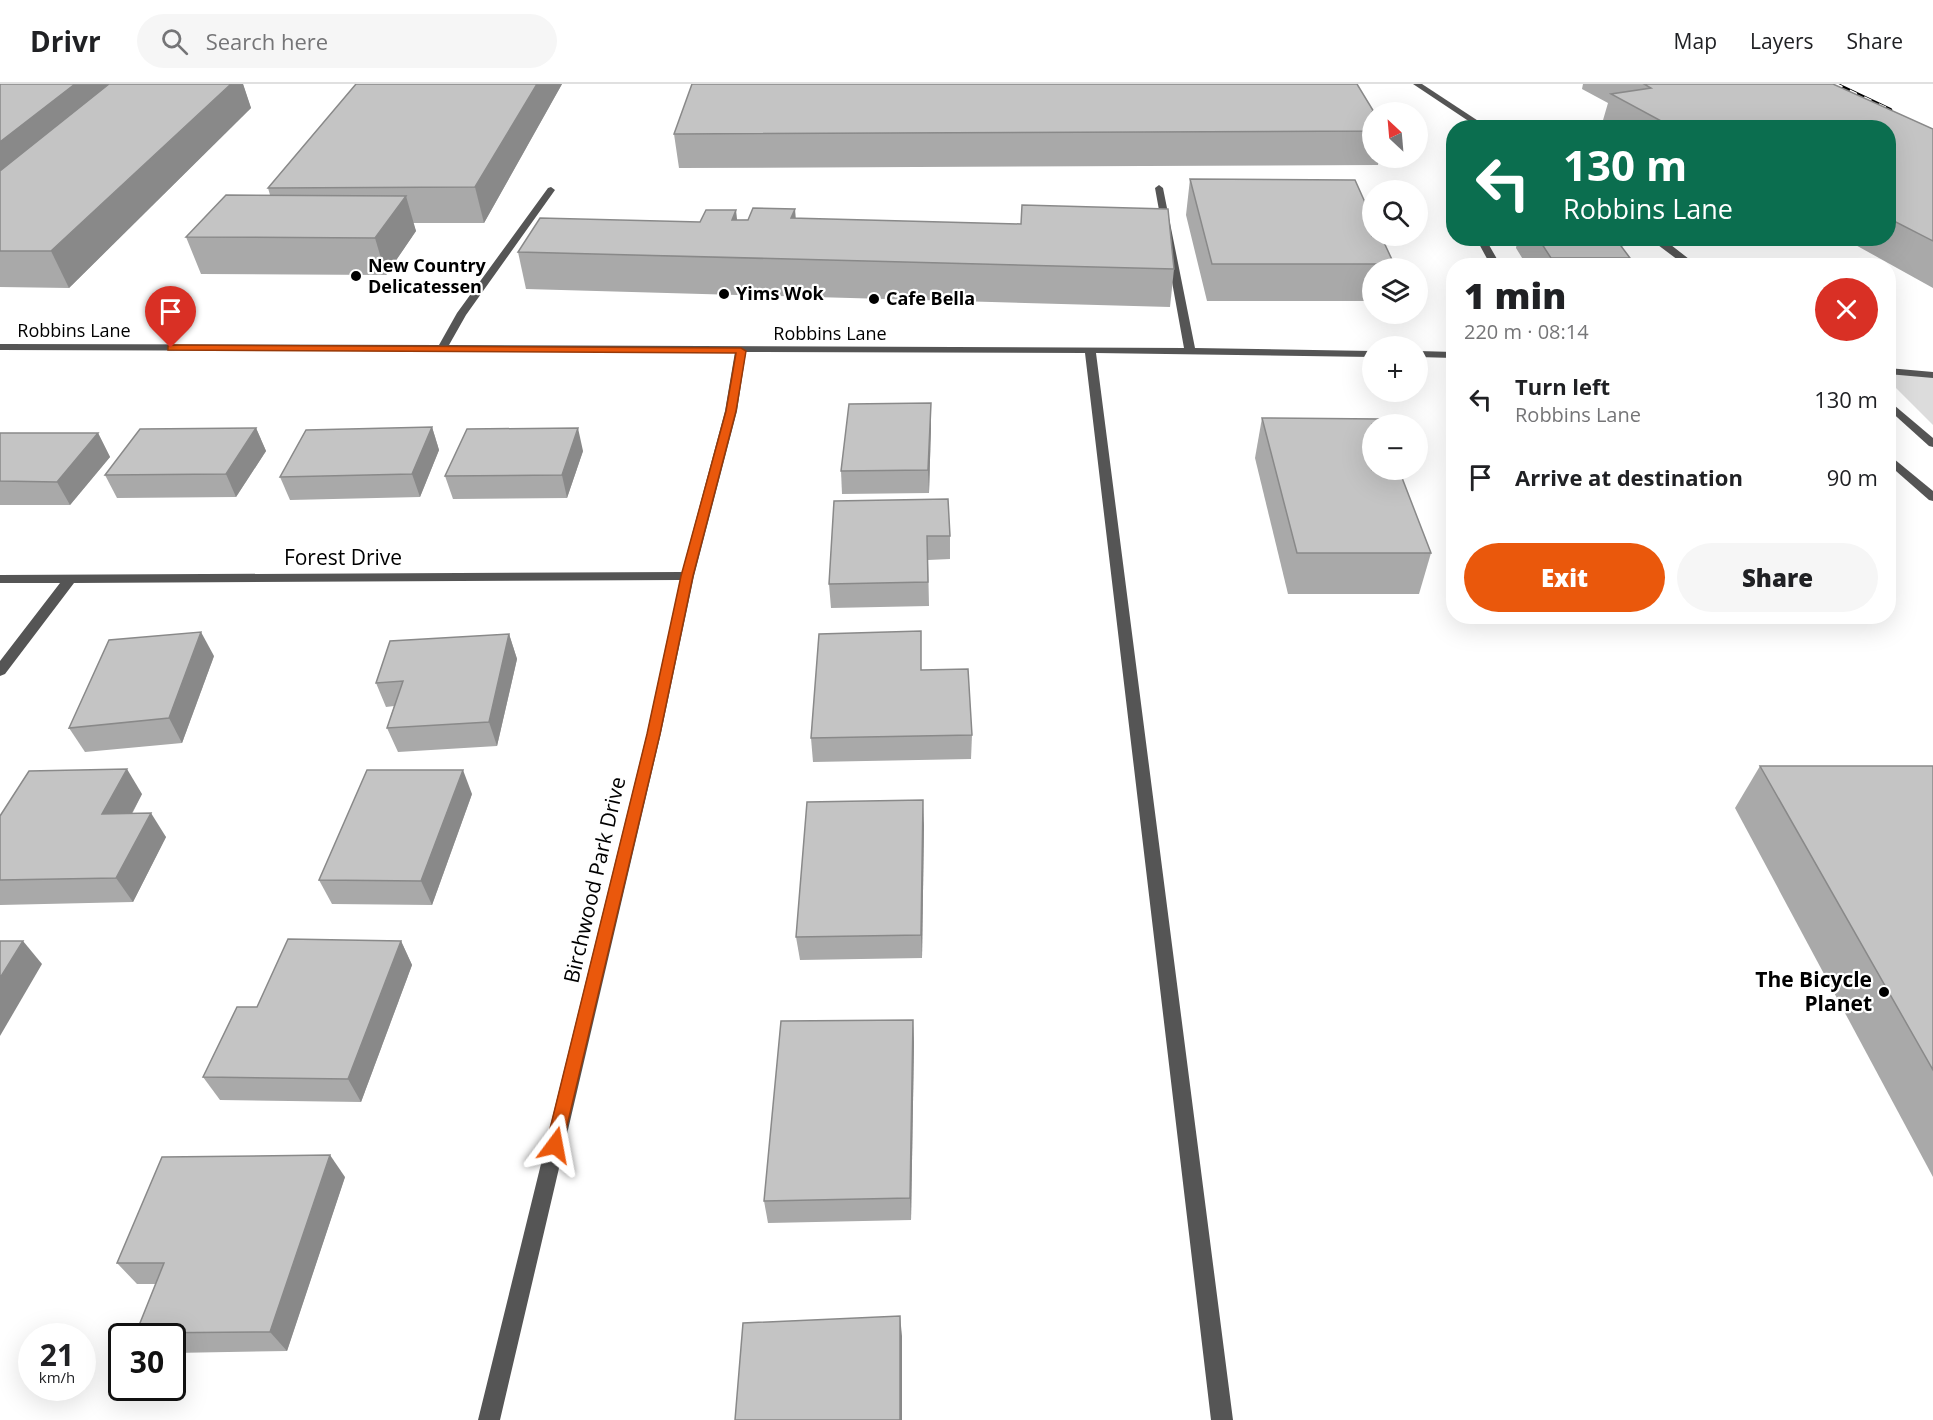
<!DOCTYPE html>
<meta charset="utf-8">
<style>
:root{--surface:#fff;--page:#f6f6f6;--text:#202124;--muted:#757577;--line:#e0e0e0;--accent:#ea580c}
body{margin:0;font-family:"Open Sans",sans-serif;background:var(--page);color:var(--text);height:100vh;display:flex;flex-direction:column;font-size:22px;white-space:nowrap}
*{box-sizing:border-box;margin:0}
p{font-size:20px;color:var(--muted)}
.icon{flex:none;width:33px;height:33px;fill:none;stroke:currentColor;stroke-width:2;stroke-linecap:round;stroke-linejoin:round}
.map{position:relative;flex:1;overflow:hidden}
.drawer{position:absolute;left:1446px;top:174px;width:450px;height:366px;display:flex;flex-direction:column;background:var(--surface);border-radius:24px;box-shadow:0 6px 24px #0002}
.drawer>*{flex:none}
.banner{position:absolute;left:1446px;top:36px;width:450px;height:126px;border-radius:24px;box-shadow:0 6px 24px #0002;background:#0b6e4f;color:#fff;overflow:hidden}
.needle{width:39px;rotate:334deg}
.controls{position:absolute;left:1362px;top:18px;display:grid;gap:12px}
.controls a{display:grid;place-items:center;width:66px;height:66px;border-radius:50%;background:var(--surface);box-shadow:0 6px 24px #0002;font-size:30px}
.speed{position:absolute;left:18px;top:1239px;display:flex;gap:12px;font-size:30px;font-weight:700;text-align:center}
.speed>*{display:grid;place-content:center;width:78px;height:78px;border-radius:50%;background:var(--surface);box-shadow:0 6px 24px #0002;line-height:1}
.speed small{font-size:15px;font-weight:400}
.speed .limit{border:3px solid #111;border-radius:9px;background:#fff;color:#111}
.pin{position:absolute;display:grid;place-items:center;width:51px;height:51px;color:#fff;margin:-62px -26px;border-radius:50% 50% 50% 0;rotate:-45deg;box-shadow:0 0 6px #0007}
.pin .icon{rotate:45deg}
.me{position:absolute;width:66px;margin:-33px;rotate:13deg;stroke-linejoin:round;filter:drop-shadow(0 0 4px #0008)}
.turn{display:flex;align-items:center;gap:21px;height:126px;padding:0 18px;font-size:27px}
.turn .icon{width:78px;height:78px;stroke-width:2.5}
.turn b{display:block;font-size:42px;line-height:51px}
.round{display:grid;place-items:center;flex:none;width:63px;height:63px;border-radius:32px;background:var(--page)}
.overview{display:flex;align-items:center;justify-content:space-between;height:102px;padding:0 18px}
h1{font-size:36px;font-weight:800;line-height:45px}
.action{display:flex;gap:12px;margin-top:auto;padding:12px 18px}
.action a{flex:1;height:69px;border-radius:36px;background:var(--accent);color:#fff;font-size:24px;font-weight:800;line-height:69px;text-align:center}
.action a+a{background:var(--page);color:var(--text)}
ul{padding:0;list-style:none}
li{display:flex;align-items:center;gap:18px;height:78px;padding:0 18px}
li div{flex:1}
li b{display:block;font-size:22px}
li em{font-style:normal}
header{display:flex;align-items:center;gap:36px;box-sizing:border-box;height:84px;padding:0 30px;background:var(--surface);border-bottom:2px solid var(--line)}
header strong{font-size:28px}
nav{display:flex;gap:33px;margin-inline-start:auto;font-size:21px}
.search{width:420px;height:54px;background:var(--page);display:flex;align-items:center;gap:15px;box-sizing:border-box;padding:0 21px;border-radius:33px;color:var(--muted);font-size:22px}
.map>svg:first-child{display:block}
.green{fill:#dcdcdc}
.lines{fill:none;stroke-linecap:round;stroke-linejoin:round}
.minor{fill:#555;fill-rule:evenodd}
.rail-casing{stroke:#000;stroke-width:4.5}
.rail{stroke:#fff;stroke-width:3;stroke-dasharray:8;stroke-linecap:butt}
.wall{fill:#a9a9a9}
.shaded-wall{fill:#898989}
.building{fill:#c4c4c4;stroke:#898989;stroke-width:1.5}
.route{fill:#ea580c;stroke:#983908;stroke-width:1.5}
.poi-dot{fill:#000;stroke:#fff;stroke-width:2}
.labels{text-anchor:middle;stroke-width:4.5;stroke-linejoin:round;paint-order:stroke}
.far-poi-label{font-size:18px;font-weight:bold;fill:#000;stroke:#fff;text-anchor:start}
.far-street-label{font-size:18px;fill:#000;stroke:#fff}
.street-label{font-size:21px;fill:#000;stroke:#fff}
.poi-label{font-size:21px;font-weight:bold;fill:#000;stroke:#fff;text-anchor:end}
</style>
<header>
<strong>Drivr</strong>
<div class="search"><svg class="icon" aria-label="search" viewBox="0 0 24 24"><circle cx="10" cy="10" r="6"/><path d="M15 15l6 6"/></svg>Search here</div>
<nav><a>Map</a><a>Layers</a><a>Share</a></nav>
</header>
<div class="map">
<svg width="1933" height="1336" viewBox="0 0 1933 1336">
<rect width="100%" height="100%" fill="#fff"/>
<path class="green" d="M 1888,288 L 1933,291 L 1933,341 L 1889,297 Z"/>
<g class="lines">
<g class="minor">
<path d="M 1413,0 L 1422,0 L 1489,44 L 1479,44 Z"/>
<path d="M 1159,101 L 1163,104 L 1195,264 L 1372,267 L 1372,273 L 1096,269 L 1233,1336 L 1211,1336 L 1085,269 L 746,268 L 737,327 L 694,492 L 661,649 L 500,1336 L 478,1336 L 647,649 L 680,496 L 74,499 L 5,590 L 0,592 L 0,577 L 60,499 L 0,499 L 0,491 L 682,488 L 725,327 L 735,268 L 0,266 L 0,260 L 439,261 L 457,229 L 548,104 L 551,103 L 555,106 L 466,231 L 449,261 L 1184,264 L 1155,104 Z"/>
<path d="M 1538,154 L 1542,157 L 1537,160 L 1489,161 L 1501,182 L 1491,182 L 1478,158 L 1483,155 Z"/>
<path d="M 1638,154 L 1662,154 L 1698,182 L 1686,182 L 1654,158 L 1601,165 L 1596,162 L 1601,159 Z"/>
<path d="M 1418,267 L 1454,268 L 1454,274 L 1418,273 Z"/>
<path d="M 1888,284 L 1933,288 L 1933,294 L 1888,290 Z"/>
<path d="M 1888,316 L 1933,354 L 1933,363 L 1929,362 L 1888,325 Z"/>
<path d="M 1888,370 L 1933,407 L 1933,417 L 1929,416 L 1888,380 Z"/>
</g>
<g class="rail-casing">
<path id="rail" d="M 1835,0 L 1890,26"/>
</g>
<use href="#rail" class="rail"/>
</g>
<g class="wall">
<path d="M 0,0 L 243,0 L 251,24 L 69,204 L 0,203 Z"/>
<path d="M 356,0 L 562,0 L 484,139 L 413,139 L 416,147 L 386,191 L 201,190 L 186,153 L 270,111 L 268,104 Z"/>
<path d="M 1583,0 L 1833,0 L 1933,45 L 1933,204 L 1843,154 L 1888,154 L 1888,44 L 1602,44 L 1601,43 L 1608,19 L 1582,5 Z"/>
<path d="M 1372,28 L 1372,74 L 1379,74 L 1378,81 L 679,84 L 674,50 Z"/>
<path d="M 1190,95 L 1394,180 L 1393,184 L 1372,184 L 1372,217 L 1207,217 L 1186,131 Z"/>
<path d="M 796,134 L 1174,185 L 1170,223 L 526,205 L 518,168 L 700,138 L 737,136 Z"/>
<path d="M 1518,154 L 1615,154 L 1630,174 L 1627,182 L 1527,182 L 1516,164 Z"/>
<path d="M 931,319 L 931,342 L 929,409 L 842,410 L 841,387 Z"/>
<path d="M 1262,334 L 1431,469 L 1419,510 L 1288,510 L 1255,374 Z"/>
<path d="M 432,343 L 439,366 L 420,413 L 290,416 L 280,393 Z"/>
<path d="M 256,344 L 266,367 L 236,413 L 117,414 L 105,391 Z"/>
<path d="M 0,349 L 98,349 L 110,373 L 70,421 L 0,421 Z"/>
<path d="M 583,367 L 567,414 L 453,415 L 445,392 Z"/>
<path d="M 834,417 L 950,452 L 950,475 L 928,476 L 929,522 L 831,524 L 829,500 Z"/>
<path d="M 509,550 L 517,575 L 497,662 L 398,668 L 387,644 L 394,622 L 386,623 L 376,599 Z"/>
<path d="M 214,572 L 182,659 L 85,668 L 69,644 Z"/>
<path d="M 922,586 L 972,651 L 971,675 L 813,678 L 811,654 Z"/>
<path d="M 1760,682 L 1933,682 L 1933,1093 L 1735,724 Z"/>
<path d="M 142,710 L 132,730 L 166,753 L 133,818 L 0,821 L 0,732 Z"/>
<path d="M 472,710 L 432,821 L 332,820 L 319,796 Z"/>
<path d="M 924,741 L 922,874 L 800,876 L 796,853 Z"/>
<path d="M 401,857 L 412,881 L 361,1018 L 220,1016 L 203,993 L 257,923 Z"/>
<path d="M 913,936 L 914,959 L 911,1136 L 768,1139 L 764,1117 Z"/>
<path d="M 345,1093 L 287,1267 L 172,1269 L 172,1252 L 139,1252 L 136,1249 L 156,1200 L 137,1200 L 117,1179 Z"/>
</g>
<g class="shaded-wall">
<path d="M 75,0 L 129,0 L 0,106 L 0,58 Z"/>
<path d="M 231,0 L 243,0 L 251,24 L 69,204 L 51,167 Z"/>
<path d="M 537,0 L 562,0 L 484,139 L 475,103 Z"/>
<path d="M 406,112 L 416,147 L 386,191 L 375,154 Z"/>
<path d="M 795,125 L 798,161 L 791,134 Z"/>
<path d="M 736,126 L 740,162 L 732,136 Z"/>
<path d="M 931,319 L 931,342 L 929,409 L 928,386 Z"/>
<path d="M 432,343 L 439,366 L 420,413 L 412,390 Z"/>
<path d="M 256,344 L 266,367 L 236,413 L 226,390 Z"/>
<path d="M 578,344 L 583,367 L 567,414 L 562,391 Z"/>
<path d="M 98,349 L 110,373 L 70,421 L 57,398 Z"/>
<path d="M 201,548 L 214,572 L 182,659 L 169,634 Z"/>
<path d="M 509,550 L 517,575 L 497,662 L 489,638 Z"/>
<path d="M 127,685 L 142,710 L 118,755 L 102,730 Z"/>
<path d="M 463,686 L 472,710 L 432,821 L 421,797 Z"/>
<path d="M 923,716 L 924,741 L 922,874 L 921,851 Z"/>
<path d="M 151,729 L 166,753 L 133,818 L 116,794 Z"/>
<path d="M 23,857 L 42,880 L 0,952 L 0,894 Z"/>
<path d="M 401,857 L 412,881 L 361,1018 L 348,995 Z"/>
<path d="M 913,936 L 914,959 L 911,1136 L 910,1114 Z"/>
<path d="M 330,1071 L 345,1093 L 287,1267 L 270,1248 Z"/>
<path d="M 900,1232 L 902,1252 L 902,1336 L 900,1336 Z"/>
</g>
<g class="building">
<path d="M 0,0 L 75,0 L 0,58 Z"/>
<path d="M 109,0 L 231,0 L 51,167 L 0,167 L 0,87 Z"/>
<path d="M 356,0 L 537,0 L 475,103 L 268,104 Z"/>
<path d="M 692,0 L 1357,0 L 1374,28 L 1372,28 L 1372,47 L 674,50 Z"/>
<path d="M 1644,0 L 1833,0 L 1933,45 L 1933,157 L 1888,134 L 1888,44 L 1674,44 L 1611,10 L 1651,4 Z"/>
<path d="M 1190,95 L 1355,96 L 1372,134 L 1372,152 L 1381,152 L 1394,180 L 1212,180 Z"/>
<path d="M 226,111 L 406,112 L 375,154 L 186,153 Z"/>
<path d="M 1022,121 L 1168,125 L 1174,185 L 518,168 L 540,134 L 700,138 L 706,126 L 736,126 L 732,136 L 748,136 L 753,124 L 795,125 L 791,134 L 1021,140 Z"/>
<path d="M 1538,154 L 1615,154 L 1630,174 L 1551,174 Z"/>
<path d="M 931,319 L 928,386 L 841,387 L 849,320 Z"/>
<path d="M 1262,334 L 1380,335 L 1382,340 L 1372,340 L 1372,386 L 1399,386 L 1431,469 L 1297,469 Z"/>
<path d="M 432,343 L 412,390 L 280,393 L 306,346 Z"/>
<path d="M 256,344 L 226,390 L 105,391 L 140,345 Z"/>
<path d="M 578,344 L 562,391 L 445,392 L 467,345 Z"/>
<path d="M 0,349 L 98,349 L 57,398 L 0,397 Z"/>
<path d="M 948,415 L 950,452 L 927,452 L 928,498 L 829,500 L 834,417 Z"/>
<path d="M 921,547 L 921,586 L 968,585 L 972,651 L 811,654 L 819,550 Z"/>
<path d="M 201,548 L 169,634 L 69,644 L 109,556 Z"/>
<path d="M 509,550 L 489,638 L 387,644 L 403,597 L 376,599 L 390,557 Z"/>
<path d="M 1760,682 L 1933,682 L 1933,986 Z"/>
<path d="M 127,685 L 102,730 L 151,729 L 116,794 L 0,796 L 0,732 L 29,687 Z"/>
<path d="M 367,686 L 463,686 L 421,797 L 319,796 Z"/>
<path d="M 923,716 L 921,851 L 796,853 L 807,718 Z"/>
<path d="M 288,855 L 401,857 L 348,995 L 203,993 L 237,923 L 257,923 Z"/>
<path d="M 0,857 L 23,857 L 0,894 Z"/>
<path d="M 913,936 L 910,1114 L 764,1117 L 781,937 Z"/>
<path d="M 330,1071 L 270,1248 L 136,1249 L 164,1179 L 117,1179 L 162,1073 Z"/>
<path d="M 900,1232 L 900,1336 L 735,1336 L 743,1239 Z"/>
</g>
<path class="route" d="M 171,261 L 741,264 L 746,267 L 736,327 L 693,492 L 660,650 L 561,1067 L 555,1069 L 549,1067 L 546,1061 L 647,650 L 681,492 L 726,327 L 736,269 L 168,266 L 168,262 Z"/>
<g class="poi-dot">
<circle cx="356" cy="192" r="6"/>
<circle cx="724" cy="210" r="6"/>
<circle cx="874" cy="215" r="6"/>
<circle cx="1884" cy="908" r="6"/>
</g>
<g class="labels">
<g class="far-poi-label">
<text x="368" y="188">New Country<tspan x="368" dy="21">Delicatessen</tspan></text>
<text x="736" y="216">Yims Wok</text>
<text x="886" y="221">Cafe Bella</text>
</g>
<g class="far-street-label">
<text x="74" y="253">Robbins Lane</text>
<text x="830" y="256">Robbins Lane</text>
</g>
<g class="street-label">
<text x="343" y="481">Forest Drive</text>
<text transform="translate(595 796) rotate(-77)" y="7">Birchwood Park Drive</text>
</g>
<g class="poi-label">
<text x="1872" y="903">The Bicycle<tspan x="1872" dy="24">Planet</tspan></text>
</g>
</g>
</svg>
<div class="controls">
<a><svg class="needle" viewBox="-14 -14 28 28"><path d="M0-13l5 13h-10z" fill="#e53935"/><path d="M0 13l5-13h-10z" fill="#757577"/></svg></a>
<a><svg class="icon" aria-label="search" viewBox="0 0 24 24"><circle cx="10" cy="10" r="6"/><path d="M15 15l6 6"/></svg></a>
<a><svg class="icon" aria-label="layers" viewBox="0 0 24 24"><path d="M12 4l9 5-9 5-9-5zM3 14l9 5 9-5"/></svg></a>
<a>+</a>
<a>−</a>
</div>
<div class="speed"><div>21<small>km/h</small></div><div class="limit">30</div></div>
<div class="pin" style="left:171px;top:264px;background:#d93025"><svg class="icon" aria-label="arrive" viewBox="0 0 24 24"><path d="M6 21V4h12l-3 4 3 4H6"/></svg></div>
<svg class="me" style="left:555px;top:1061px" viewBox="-20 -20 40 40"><path d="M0-17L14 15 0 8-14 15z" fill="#ea580c" stroke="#fff" stroke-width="4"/></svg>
<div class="banner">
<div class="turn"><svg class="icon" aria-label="left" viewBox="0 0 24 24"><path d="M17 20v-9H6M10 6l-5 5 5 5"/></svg><div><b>130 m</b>Robbins Lane</div></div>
</div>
<section class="drawer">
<div class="overview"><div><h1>1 min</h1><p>220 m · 08:14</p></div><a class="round" style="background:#d93025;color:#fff"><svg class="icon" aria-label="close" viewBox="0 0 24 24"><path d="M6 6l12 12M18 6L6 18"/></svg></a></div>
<ul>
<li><svg class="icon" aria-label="left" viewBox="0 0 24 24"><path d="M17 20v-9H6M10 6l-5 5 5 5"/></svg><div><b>Turn left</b><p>Robbins Lane</p></div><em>130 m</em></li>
<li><svg class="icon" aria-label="arrive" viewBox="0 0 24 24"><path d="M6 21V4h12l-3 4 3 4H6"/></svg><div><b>Arrive at destination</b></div><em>90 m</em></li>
</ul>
<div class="action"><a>Exit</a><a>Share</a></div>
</section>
</div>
